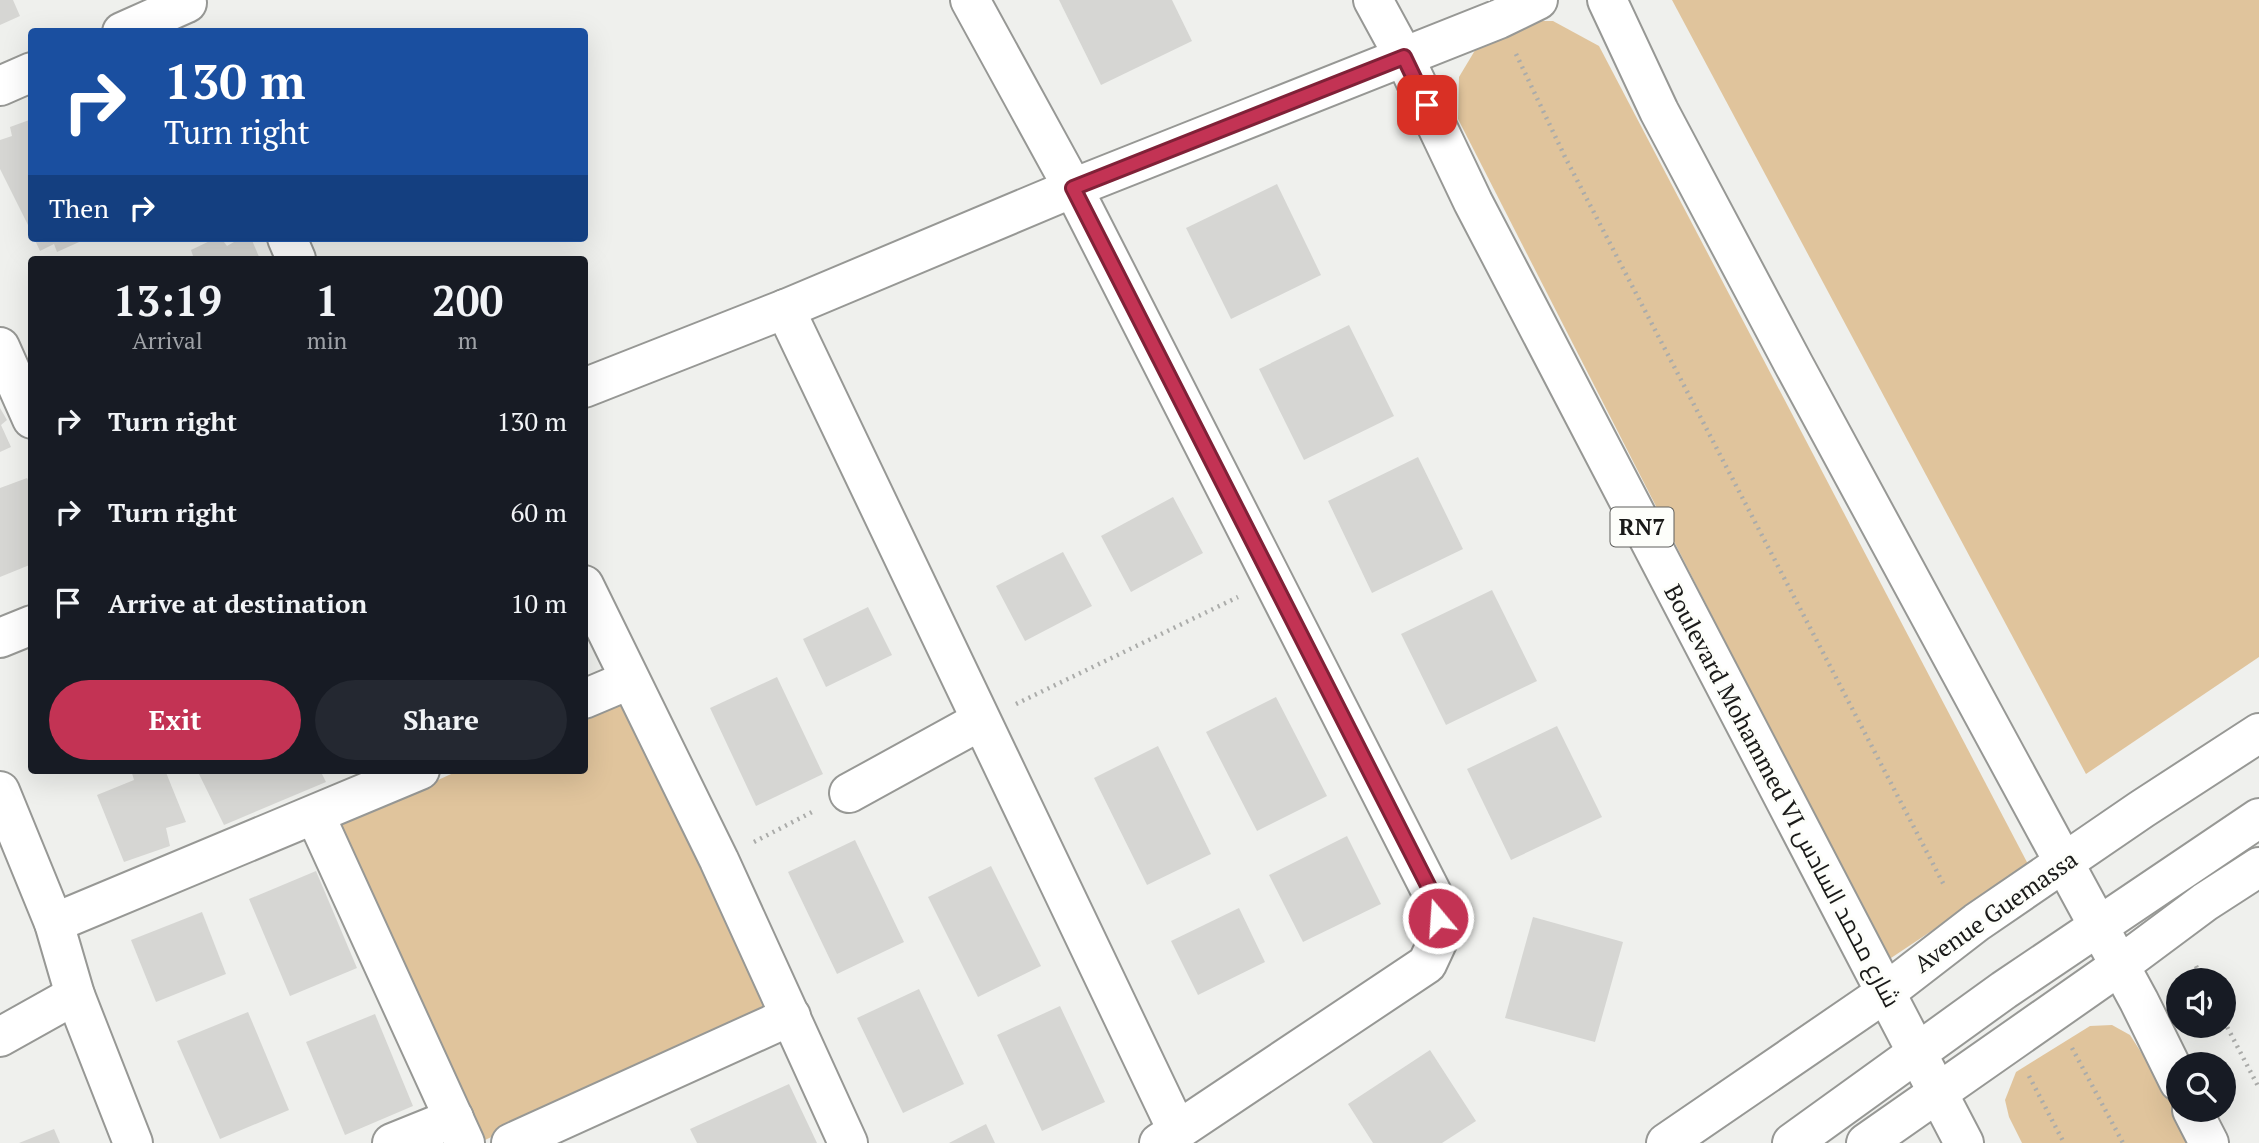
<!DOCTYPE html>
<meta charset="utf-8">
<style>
:root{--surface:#171b24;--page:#242831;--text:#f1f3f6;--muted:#9ea1a6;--accent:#c33354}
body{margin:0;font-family:"PT Serif",Cairo,serif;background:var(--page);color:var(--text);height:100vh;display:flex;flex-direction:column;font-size:26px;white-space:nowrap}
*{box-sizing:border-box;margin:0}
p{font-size:23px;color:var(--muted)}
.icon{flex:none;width:38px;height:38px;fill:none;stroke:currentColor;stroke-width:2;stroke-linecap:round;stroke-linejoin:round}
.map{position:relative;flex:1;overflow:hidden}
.panel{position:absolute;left:28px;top:256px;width:560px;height:518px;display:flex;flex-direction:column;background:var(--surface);border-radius:7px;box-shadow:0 7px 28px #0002}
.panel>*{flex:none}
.guide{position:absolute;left:28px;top:28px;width:560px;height:214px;border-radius:7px;box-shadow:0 7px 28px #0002;background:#1a4fa0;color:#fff;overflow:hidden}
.tools{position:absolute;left:2166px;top:968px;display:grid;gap:14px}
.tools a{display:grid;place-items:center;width:70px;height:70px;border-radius:50%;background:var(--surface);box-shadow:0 7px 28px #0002;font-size:35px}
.pin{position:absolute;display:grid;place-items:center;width:60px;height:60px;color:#fff;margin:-30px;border-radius:14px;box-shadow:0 4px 10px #0006}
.me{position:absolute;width:77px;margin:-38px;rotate:342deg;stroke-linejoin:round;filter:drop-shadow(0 0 5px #0008)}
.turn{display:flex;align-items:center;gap:24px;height:147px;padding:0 21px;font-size:32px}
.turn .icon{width:91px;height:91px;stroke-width:2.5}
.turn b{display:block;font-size:49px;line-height:60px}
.then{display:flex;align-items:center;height:66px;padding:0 21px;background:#0003;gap:14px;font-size:26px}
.eta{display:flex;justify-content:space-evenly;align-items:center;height:119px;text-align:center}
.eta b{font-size:42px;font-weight:800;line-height:49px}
.action{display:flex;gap:14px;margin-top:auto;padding:14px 21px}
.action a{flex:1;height:80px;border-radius:42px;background:var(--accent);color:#fff;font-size:28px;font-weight:800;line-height:80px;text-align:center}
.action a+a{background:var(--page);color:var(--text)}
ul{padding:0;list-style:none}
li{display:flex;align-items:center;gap:21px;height:91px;padding:0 21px}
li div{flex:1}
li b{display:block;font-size:26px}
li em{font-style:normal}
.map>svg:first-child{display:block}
.green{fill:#e0c49c}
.building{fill:#d6d6d3}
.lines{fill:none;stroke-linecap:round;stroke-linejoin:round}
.minor-casing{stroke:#979895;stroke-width:42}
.major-casing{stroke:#979895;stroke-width:42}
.path{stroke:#abacaa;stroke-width:4.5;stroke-dasharray:2 5;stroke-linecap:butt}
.minor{stroke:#fff;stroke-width:38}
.major{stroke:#fff;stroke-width:38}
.route-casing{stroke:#7f2137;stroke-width:18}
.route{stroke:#c33354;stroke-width:12}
.labels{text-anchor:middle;stroke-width:6;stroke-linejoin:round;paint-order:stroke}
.shield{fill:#fdfefa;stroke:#5e5e5c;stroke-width:2}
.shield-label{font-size:23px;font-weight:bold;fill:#1a1a19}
.street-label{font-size:24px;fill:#1a1a19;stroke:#fdfefa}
</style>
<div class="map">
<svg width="2259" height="1143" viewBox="0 0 2259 1143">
<rect width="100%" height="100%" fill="#eff0ed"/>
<g class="green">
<path d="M 1672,0 L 2259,0 L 2259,657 L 2086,774 Z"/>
<path d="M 1515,21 L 1553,21 L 1599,46 L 2029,866 L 1888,960 L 1458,119 L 1459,77 L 1480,42 Z"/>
<path d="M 624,695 L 770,1009 L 485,1140 L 339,825 L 460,770 L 584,770 L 585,713 Z"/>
<path d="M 2112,1025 L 2130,1035 L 2166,1091 L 2193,1143 L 2022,1143 L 2009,1117 L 2005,1100 L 2016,1072 L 2090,1026 Z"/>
</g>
<g class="building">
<path d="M 0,0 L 13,0 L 20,16 L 0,25 Z"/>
<path d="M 1059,0 L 1172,0 L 1192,41 L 1101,85 Z"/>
<path d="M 32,119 L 32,233 L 0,169 L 0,140 L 12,136 L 10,127 Z"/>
<path d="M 1277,184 L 1321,275 L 1231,319 L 1186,228 Z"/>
<path d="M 34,238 L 88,238 L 57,252 L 54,244 L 40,251 Z"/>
<path d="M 216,238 L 221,238 L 227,246 L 241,238 L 251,238 L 260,259 L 194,259 L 191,250 Z"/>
<path d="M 1349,325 L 1394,416 L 1304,460 L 1259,369 Z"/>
<path d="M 0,408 L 7,420 L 1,425 L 11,447 L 0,452 Z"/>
<path d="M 1418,457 L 1463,549 L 1372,593 L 1328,501 Z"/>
<path d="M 27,478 L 32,487 L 32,564 L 0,577 L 0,488 Z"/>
<path d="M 1173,497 L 1203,553 L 1131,592 L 1101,536 Z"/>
<path d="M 1063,552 L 1092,606 L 1025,641 L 996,586 Z"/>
<path d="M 1492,590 L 1537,681 L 1446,725 L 1401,634 Z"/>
<path d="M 868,607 L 892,655 L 826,687 L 803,639 Z"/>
<path d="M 777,677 L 823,774 L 756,806 L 710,708 Z"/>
<path d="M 1276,697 L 1327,796 L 1257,831 L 1206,732 Z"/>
<path d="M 1557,726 L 1602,817 L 1511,860 L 1467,769 Z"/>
<path d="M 1158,746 L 1211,854 L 1147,885 L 1094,778 Z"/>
<path d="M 131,770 L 165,770 L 186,822 L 166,828 L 170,846 L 124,862 L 97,795 L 134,780 Z"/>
<path d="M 197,770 L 320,770 L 326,782 L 224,825 Z"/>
<path d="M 1347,836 L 1381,904 L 1303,942 L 1269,875 Z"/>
<path d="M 855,840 L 904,942 L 837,974 L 788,872 Z"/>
<path d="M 991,866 L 1041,966 L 978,997 L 928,897 Z"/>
<path d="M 316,871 L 357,968 L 290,996 L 249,899 Z"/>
<path d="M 1239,908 L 1265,962 L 1198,995 L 1171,941 Z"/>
<path d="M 202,912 L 226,974 L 156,1002 L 131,940 Z"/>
<path d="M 1533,917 L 1623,942 L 1595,1042 L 1505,1018 Z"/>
<path d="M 919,989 L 964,1084 L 903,1113 L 857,1018 Z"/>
<path d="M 1060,1006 L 1105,1102 L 1042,1131 L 997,1035 Z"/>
<path d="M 248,1012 L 289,1110 L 220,1139 L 177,1041 Z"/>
<path d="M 375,1014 L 413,1106 L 345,1135 L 306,1042 Z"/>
<path d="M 1430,1050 L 1476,1121 L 1442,1143 L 1373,1143 L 1348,1104 Z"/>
<path d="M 789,1084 L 817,1143 L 697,1143 L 690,1129 Z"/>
<path d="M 986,1124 L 995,1143 L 949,1143 Z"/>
<path d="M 54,1129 L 60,1143 L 19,1143 Z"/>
</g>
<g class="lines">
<g class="minor-casing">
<g id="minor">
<path d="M 970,0 L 1073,188 L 1436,901 L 1441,934 L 1427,964 L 1159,1143"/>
<path d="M 122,32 L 187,3"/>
<path d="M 0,86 L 32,72"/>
<path d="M 287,238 L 296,259"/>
<path d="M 785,309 L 1177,1130"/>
<path d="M 0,347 L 32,419"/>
<path d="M 584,388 L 785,309 L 1073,188 L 1499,19 L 1538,0"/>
<path d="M 584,585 L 719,860 L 848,1143"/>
<path d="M 0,638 L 32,625"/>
<path d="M 584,699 L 629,680"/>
<path d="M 0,791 L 54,923 L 75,995 L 133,1143"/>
<path d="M 849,793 L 980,721"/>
<path d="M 315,815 L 465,1143"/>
<path d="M 54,923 L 420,770"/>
<path d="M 0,1037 L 75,995"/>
<path d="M 392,1143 L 454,1118"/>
<path d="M 511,1143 L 791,1016"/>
<path d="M 1666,1143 L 1885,993 L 1977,922 L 2142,809 L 2259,733"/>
</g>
</g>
<g class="major-casing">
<g id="major">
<path d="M 1373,0 L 1404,57 L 1473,202 L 1964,1143"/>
<path d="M 1607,0 L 1659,111 L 1794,365 L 2139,1001 L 2179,1082"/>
<path d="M 2192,1110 L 2209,1143"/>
<path d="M 1792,1143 L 2004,990 L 2259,818"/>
<path d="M 1866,1143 L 2119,966 L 2205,902 L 2259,867"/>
</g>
</g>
<g class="path">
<path d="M 1516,54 L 1565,157 L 1945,887"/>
<path d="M 1016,704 L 1238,597"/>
<path d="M 754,842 L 814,811"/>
<path d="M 2196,966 L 2203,980"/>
<path d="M 2224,1021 L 2259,1088"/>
<path d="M 2072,1048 L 2123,1143"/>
<path d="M 2029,1076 L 2064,1143"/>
</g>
<use href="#minor" class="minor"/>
<use href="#major" class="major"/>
</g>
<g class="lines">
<g class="route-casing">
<path id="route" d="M 1427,105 L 1404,57 L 1073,188 L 1436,901 L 1438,918"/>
</g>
<use href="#route" class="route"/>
</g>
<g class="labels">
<rect class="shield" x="1610.5" y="507.5" width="63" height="39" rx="5"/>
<g class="shield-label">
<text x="1642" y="535">RN7</text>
</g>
<g class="street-label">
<text transform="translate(1782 796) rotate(62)" y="8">Boulevard Mohammed VI شارع محمد السادس</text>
<text transform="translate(1996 912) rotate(-35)" y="8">Avenue Guemassa</text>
</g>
</g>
</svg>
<div class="tools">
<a><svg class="icon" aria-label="sound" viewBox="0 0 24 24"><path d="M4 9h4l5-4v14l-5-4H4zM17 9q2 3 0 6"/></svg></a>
<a><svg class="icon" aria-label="search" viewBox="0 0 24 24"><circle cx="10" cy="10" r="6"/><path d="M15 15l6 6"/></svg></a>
</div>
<div class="pin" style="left:1427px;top:105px;background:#d93025"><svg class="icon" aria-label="arrive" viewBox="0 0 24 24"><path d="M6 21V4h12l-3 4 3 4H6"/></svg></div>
<svg class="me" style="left:1438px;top:918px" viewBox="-20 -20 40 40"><circle r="17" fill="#c33354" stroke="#fff" stroke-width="3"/><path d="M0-11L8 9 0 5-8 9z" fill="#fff"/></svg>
<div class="guide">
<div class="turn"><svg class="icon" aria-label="right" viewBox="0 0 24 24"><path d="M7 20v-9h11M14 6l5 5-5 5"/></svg><div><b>130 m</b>Turn right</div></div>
<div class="then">Then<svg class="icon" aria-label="right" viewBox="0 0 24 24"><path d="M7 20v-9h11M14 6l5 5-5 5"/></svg></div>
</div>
<section class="panel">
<div class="eta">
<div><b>13:19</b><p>Arrival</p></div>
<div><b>1</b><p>min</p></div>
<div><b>200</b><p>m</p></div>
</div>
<ul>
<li><svg class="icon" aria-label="right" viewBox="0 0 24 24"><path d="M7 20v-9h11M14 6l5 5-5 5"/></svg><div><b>Turn right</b></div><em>130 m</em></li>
<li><svg class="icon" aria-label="right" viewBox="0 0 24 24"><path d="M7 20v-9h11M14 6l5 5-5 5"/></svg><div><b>Turn right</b></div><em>60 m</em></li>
<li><svg class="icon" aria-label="arrive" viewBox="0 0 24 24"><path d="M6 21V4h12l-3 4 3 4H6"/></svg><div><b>Arrive at destination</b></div><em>10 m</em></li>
</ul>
<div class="action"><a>Exit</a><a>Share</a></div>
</section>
</div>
